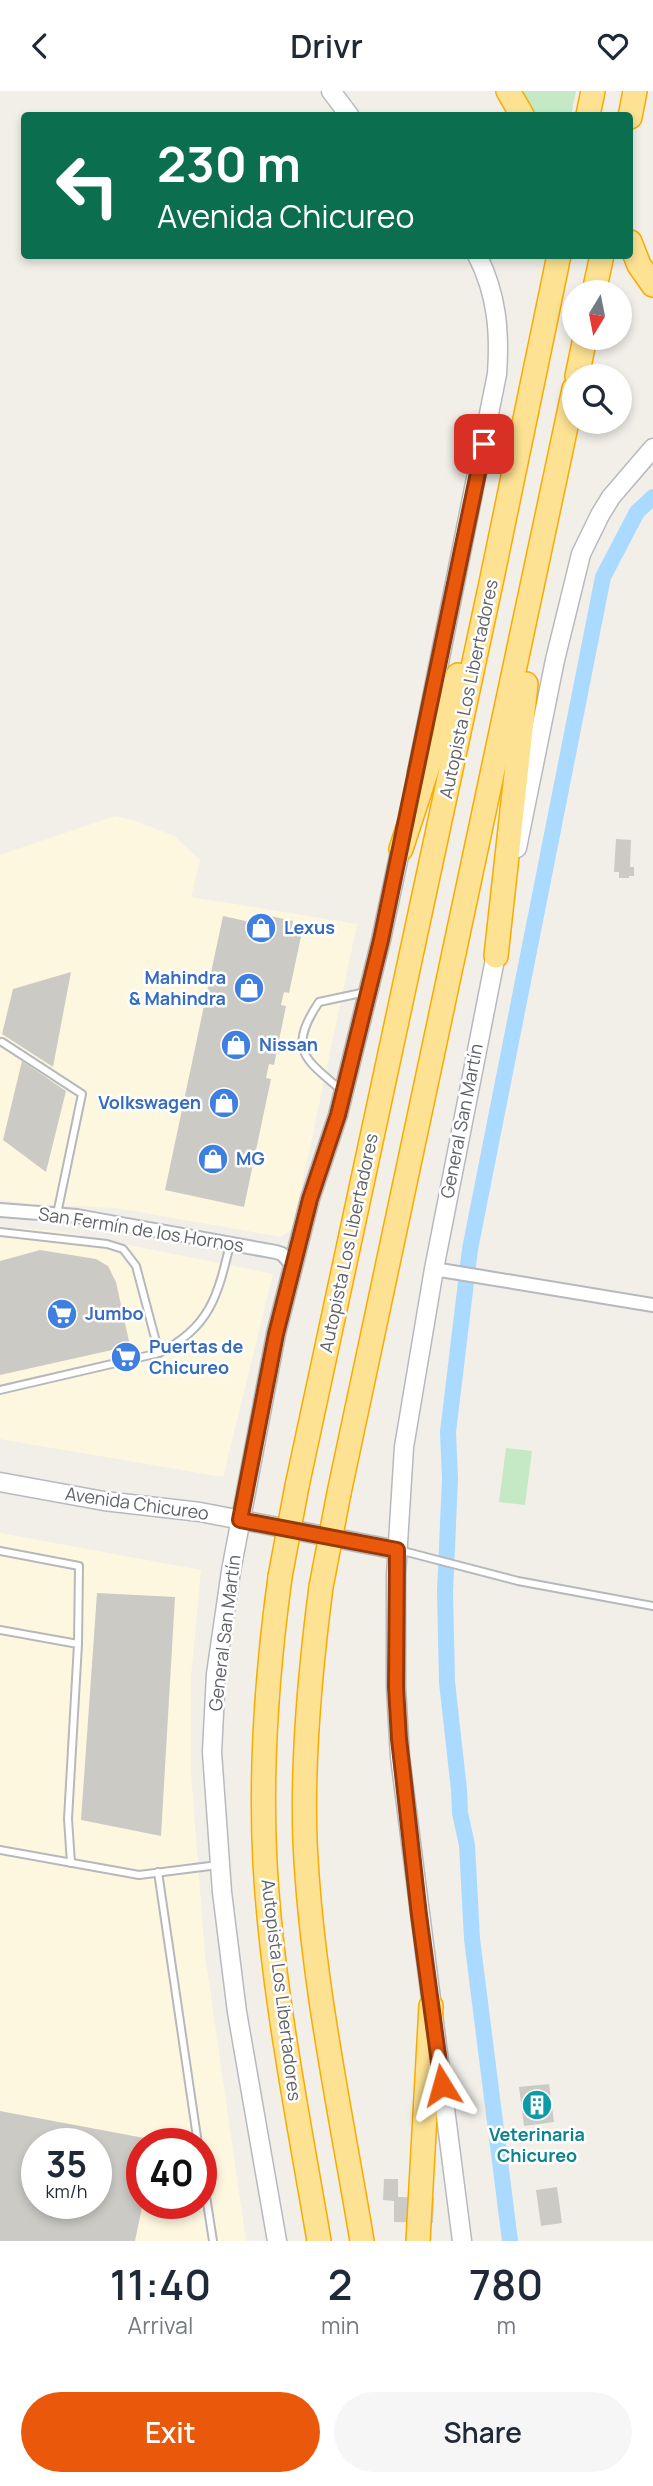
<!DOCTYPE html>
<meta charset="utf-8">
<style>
:root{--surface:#fff;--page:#f6f6f7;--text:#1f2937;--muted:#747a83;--accent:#ea580c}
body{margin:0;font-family:Manrope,sans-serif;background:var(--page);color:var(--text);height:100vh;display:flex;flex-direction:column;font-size:26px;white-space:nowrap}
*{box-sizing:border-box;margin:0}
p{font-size:23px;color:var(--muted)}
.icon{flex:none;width:38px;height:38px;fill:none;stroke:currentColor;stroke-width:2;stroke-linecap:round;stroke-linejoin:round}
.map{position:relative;height:2150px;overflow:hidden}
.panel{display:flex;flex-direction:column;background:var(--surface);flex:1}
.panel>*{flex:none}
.top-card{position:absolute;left:21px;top:21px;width:612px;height:147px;border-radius:7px;box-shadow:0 4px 10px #0003;background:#0b6e4f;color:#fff;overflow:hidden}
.needle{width:46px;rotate:190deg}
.tools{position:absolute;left:562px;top:189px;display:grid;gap:14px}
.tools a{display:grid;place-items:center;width:70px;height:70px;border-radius:50%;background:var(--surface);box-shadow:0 4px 10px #0003;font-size:35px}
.speed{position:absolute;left:21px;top:2037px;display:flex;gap:14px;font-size:35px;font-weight:700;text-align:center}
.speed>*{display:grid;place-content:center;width:91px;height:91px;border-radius:50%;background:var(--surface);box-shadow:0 4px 10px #0003;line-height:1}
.speed small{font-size:18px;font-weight:400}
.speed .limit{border:10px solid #d22;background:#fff;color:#111}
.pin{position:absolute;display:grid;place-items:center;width:60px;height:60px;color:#fff;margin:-30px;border-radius:14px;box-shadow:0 4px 10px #0006}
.me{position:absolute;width:77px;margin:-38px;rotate:352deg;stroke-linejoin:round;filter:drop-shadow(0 0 5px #0008)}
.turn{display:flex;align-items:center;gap:24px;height:147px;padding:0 21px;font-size:32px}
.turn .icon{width:91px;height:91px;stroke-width:2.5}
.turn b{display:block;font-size:49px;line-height:60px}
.eta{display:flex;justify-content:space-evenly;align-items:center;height:119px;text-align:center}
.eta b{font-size:42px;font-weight:600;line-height:49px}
.cta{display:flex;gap:14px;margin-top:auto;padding:14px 21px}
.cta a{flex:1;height:80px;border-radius:42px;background:var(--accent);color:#fff;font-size:28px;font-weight:600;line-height:80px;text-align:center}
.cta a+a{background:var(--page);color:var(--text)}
header{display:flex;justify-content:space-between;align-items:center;height:91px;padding:0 21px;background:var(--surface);font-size:32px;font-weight:600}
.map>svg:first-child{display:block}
.commercial{fill:#fef7e0;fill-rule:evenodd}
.green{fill:#c5e8c5}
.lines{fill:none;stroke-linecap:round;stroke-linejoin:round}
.canal{stroke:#aadaff;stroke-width:16}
.building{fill:#cccac5;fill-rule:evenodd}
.lane-casing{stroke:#b5b8bc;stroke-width:10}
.street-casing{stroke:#b5b8bc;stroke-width:16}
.secondary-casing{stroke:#b6babf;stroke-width:21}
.highway-casing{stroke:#f9ab00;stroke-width:26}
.lane{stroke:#fff;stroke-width:6}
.street{stroke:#fff;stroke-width:12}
.secondary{stroke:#fff;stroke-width:18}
.highway{stroke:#fde293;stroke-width:23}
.highway-bridge-casing{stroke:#f9ab00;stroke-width:26;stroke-linecap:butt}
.highway-bridge{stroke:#fde293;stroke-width:23}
.route-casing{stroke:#983908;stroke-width:18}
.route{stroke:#ea580c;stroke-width:12}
.labels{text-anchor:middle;stroke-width:5;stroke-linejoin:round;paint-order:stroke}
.street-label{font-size:18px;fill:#5f6368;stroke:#fff}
.shop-label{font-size:18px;font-weight:bold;fill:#366cbe;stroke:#fff;text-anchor:start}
.culture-label{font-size:18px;font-weight:bold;fill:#0d838f;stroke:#fff}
</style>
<header><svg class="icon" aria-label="back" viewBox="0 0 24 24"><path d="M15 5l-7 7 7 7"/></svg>Drivr<svg class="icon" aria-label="heart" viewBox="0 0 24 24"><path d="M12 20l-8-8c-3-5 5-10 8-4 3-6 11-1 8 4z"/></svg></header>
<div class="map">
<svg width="653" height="2150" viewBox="0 0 653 2150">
<rect width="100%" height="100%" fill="#f1efe8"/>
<g class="commercial">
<path d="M 115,725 L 136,730 L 174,745 L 200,769 L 191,806 L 357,833 L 293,1137 L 281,1146 L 116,1117 L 33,1113 L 0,1109 L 0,764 Z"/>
<path d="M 0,1136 L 58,1140 L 273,1183 L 223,1386 L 0,1348 Z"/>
<path d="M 0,1442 L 201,1479 L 191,1585 L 191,1682 L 205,1864 L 246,2150 L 0,2150 ZM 37,2053 L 96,2053 L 96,2112 L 37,2112 ZM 142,2053 L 201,2053 L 201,2112 L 142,2112 Z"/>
</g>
<g class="green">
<path d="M 519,0 L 576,0 L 571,24 L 532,24 Z"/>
<path d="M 506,1357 L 532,1360 L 525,1414 L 499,1411 Z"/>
</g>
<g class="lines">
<path class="canal" d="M 510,2150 L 472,1848 L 467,1754 L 460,1722 L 459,1699 L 447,1591 L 445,1501 L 450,1388 L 448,1341 L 470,1158 L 603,486 L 637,421 L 653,406"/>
</g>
<g class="building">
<path d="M 616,748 L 631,749 L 630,776 L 634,776 L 634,785 L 629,785 L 629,787 L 619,787 L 619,781 L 614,781 Z"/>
<path d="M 261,823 L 293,830 L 291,839 L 302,841 L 289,902 L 284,901 L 281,914 L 286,915 L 274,974 L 269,973 L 266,987 L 271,988 L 244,1116 L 165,1099 L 223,825 L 259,833 Z"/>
<path d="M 71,881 L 53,976 L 2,943 L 13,898 Z"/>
<path d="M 22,970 L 66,1000 L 46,1081 L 3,1049 Z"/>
<path d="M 40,1159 L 96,1168 L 108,1175 L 116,1191 L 130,1255 L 0,1284 L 0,1170 Z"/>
<path d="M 97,1502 L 175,1506 L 161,1745 L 81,1729 Z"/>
<path d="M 549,1993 L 554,2031 L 524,2035 L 519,1996 Z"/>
<path d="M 0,2020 L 155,2049 L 154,2053 L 142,2053 L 143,2112 L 135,2150 L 0,2150 ZM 37,2053 L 96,2053 L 96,2112 L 37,2112 Z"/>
<path d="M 384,2088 L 398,2088 L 398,2106 L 434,2107 L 433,2132 L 394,2131 L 394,2110 L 383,2109 Z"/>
<path d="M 557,2096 L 562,2132 L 541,2135 L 536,2099 Z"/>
</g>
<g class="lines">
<g class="lane-casing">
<g id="lane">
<path d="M 2,951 L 82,1003 L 57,1123"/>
<path d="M 341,999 C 305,968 287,959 319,911 L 366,901"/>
<path d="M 0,1141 L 107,1153 L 123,1158 L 136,1175 L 159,1262"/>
<path d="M 0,1299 L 159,1262 C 210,1237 218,1204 230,1153"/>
<path d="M 399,1459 L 518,1490 L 653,1515"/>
<path d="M 0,1460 L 79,1475 L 78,1553"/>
<path d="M 0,1539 L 78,1553 L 68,1728 L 71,1772"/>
<path d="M 0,1759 L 139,1784 L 218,1774"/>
<path d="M 158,1781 L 198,2053"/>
<path d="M 201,2073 L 213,2150"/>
</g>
</g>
<g class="street-casing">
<g id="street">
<path d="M 0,1119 L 77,1125 L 276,1161 L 282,1163 L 293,1175"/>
<path d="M 434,1178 L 653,1214"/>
</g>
</g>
<g class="secondary-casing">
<g id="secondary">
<path d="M 331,0 L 349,24"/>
<path d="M 417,681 L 497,283 C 500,241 497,203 477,164"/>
<path d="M 517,757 L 555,569 L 581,463 L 600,424 L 611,406 L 653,357"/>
<path d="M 0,1391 L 104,1410 L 200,1421 L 397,1459"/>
<path d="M 277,2150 L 237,1921 L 222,1801 L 212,1661 L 216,1583 L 231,1480 L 276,1243 L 310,1108 L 338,1024 L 381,849 L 403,746"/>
<path d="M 462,2150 L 400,1666 L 396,1596 L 396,1484 L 404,1356 L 434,1178 L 498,853"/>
</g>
</g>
<g class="highway-casing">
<g id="highway">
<path d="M 508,0 L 522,24"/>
<path d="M 588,24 L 593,0"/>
<path d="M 630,26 L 635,0"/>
<path d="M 630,151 L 639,174 L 653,194"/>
<path d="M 594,201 L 602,164"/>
<path d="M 577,285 L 585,247"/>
<path d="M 401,758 L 458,584"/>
<path d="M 496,865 L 526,593"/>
<path d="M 297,1395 L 491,492 L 559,164"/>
<path d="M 339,1402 L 574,298"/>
<path d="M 280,1486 C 267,1581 260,1676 265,1772 C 272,1899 298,2025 319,2150"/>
<path d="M 321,1496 C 310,1580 302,1665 305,1750 C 311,1885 340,2018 362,2150"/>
<path d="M 418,2150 L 431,1915"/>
</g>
</g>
<use href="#lane" class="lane"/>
<use href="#street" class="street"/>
<use href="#secondary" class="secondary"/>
<use href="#highway" class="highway"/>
<g class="highway-bridge-casing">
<g id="highway-bridge">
<path d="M 280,1486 L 297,1395"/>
<path d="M 321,1496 L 339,1402"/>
</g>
</g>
<use href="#highway-bridge" class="highway-bridge"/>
</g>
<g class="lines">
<g class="route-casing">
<path id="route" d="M 442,1994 L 419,1824 L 399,1648 L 396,1596 L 397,1459 L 240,1429 L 276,1243 L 310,1108 L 338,1024 L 381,849 L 484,353"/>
</g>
<use href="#route" class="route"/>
</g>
<defs>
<g id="shop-disc" transform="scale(1.575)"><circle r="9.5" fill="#3f7fe0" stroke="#fff"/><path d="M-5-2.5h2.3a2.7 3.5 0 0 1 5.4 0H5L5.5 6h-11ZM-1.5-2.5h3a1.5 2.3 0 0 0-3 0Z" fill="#fff"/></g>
<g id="supermarket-disc" transform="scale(1.575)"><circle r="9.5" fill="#3f7fe0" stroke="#fff"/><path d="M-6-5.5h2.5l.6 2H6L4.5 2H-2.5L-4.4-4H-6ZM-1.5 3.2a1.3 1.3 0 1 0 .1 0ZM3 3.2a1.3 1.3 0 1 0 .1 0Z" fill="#fff"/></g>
<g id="building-disc" transform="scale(1.575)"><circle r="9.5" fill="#0f9aa8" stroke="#fff"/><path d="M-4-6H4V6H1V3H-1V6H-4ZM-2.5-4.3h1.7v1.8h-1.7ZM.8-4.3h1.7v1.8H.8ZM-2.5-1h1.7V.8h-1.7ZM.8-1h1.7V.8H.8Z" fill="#fff"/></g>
</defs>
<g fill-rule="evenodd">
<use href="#shop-disc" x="261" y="837"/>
<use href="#shop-disc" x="249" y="897"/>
<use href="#shop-disc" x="236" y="954"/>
<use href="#shop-disc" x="224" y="1012"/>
<use href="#shop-disc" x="213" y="1068"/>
<use href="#supermarket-disc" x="62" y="1223"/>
<use href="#supermarket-disc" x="126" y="1266"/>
<use href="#building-disc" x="537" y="2014"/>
</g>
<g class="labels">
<g class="street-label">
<text transform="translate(469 598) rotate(-78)" y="6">Autopista Los Libertadores</text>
<text transform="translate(462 1030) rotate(-79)" y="6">General San Martín</text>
<text transform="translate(141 1139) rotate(9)" y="6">San Fermín de los Hornos</text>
<text transform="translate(349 1152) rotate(-78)" y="6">Autopista Los Libertadores</text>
<text transform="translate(137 1413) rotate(8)" y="6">Avenida Chicureo</text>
<text transform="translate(225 1542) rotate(-83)" y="6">General San Martín</text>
<text transform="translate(281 1899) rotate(83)" y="6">Autopista Los Libertadores</text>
</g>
<g class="shop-label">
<text x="284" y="843">Lexus</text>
<text x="226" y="893" text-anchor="end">Mahindra<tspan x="226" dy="21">&amp; Mahindra</tspan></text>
<text x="259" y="960">Nissan</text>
<text x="201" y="1018" text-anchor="end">Volkswagen</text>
<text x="236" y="1074">MG</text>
<text x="85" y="1229">Jumbo</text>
<text x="149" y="1262">Puertas de<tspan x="149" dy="21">Chicureo</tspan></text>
</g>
<g class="culture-label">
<text x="537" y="2050">Veterinaria<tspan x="537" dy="21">Chicureo</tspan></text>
</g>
</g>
</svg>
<div class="tools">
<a><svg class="needle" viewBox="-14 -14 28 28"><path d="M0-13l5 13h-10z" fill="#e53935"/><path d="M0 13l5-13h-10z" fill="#747a83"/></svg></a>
<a><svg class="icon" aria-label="search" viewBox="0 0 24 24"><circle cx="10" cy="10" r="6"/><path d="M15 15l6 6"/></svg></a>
</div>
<div class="speed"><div>35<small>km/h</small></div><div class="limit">40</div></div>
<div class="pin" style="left:484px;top:353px;background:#d93025"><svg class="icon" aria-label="arrive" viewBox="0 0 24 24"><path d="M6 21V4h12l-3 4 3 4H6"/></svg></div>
<svg class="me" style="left:442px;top:1994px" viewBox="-20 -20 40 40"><path d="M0-17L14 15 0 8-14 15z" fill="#ea580c" stroke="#fff" stroke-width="4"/></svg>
<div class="top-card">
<div class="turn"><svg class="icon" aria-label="left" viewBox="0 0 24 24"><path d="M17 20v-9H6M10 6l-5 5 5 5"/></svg><div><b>230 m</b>Avenida Chicureo</div></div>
</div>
</div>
<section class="panel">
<div class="eta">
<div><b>11:40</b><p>Arrival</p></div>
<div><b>2</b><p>min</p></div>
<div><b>780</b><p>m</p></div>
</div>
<div class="cta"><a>Exit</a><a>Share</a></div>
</section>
